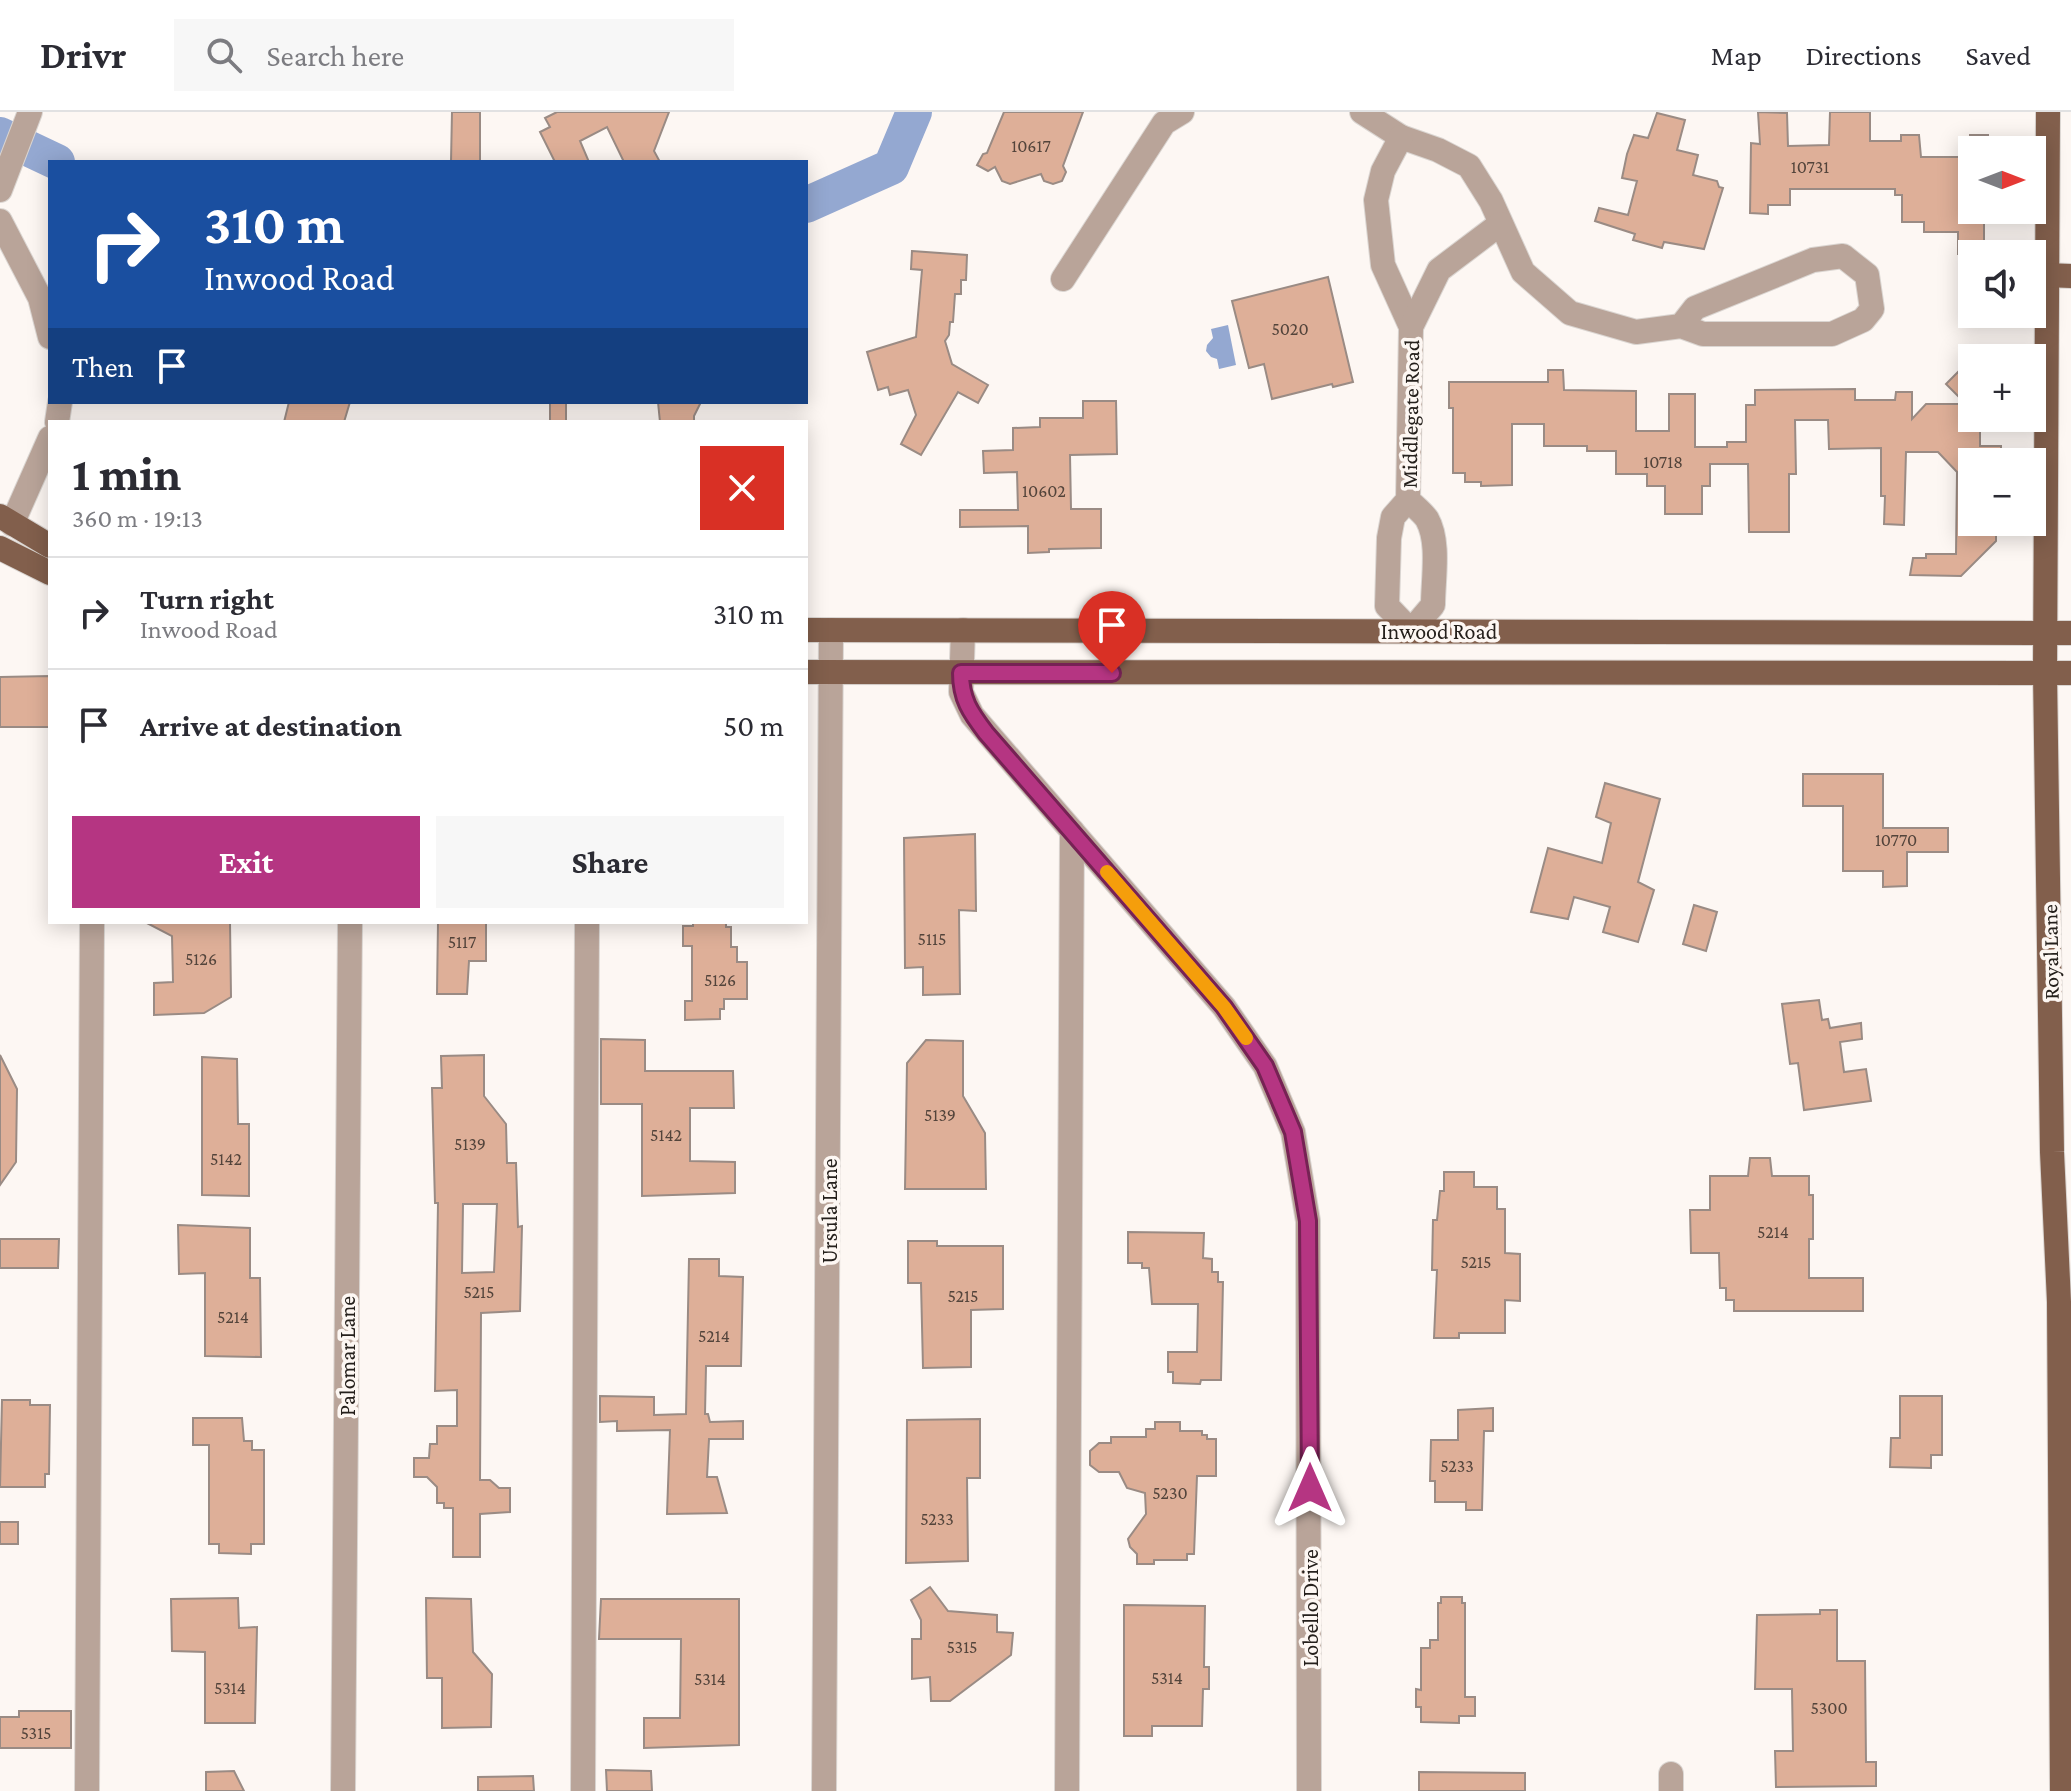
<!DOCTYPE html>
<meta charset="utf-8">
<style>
:root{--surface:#fff;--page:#f7f7f7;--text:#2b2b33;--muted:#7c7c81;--line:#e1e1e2;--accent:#b53582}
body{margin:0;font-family:"Crimson Pro",serif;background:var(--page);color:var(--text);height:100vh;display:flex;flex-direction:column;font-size:30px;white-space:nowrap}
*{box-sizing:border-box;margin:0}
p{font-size:26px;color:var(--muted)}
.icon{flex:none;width:44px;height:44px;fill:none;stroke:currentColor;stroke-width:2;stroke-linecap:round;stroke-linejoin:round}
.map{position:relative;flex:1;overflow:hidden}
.details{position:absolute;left:48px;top:308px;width:760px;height:504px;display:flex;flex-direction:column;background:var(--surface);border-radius:0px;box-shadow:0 4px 20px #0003}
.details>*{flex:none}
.hud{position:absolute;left:48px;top:48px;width:760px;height:244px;border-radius:0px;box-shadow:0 4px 20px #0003;background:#1a4fa0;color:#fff;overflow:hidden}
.needle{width:52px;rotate:90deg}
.tools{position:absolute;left:1958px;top:24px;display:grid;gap:16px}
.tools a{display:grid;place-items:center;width:88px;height:88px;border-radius:0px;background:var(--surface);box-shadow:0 4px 20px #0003;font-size:40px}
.pin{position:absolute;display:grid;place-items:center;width:68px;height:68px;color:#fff;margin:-82px -34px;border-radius:50% 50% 50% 0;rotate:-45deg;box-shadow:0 0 8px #0007}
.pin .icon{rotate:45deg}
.me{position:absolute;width:88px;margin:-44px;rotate:0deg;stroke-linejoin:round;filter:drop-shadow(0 0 6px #0008)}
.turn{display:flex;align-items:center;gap:28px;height:168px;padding:0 24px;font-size:36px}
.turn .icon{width:104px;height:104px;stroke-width:2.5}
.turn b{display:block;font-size:56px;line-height:68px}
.then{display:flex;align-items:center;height:76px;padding:0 24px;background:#0003;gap:16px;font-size:30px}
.round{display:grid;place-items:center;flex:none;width:84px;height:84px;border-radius:0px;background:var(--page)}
.summary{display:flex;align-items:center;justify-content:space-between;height:136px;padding:0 24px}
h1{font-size:48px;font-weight:700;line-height:60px}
.cta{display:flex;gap:16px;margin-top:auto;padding:16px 24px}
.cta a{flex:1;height:92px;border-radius:0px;background:var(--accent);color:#fff;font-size:32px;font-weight:700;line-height:92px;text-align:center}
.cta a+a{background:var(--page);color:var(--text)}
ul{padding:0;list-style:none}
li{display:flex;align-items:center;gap:24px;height:112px;padding:0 24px;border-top:2px solid var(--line)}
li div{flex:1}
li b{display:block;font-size:30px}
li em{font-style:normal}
header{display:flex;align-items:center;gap:48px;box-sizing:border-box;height:112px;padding:0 40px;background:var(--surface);border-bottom:2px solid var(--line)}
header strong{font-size:38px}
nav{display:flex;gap:44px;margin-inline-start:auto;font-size:28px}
.search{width:560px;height:72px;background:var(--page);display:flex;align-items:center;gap:20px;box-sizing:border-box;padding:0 28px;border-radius:0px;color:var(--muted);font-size:30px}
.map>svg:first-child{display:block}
.water{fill:#94a8d1}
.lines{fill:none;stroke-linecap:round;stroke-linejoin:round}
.river{stroke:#94a8d1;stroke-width:36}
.building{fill:#deaf98;stroke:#9a8b84;stroke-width:2;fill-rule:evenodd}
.minor-casing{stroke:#dad5d1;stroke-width:26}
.major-casing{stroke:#dad5d1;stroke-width:26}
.minor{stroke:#b9a499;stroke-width:24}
.major{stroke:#825f4c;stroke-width:24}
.route-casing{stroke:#762254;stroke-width:20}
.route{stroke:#b53582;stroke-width:14}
.slow{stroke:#f59e0b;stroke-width:14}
.labels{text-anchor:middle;stroke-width:7;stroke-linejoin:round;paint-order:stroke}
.number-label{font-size:18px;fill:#53443b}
.street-label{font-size:22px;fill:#25201c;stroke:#fdf7f3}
</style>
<header>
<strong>Drivr</strong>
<div class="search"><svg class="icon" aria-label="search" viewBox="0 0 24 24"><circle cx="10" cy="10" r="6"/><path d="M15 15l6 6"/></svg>Search here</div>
<nav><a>Map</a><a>Directions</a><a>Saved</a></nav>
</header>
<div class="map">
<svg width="2071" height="1679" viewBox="0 0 2071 1679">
<rect width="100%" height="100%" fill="#fdf7f3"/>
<path class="water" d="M 1228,213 L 1236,253 L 1219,257 L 1217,247 L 1211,245 L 1206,239 L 1207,233 L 1213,226 L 1211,217 Z"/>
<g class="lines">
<g class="river">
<path d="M 0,23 L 57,50"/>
<path d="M 806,93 L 891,55 L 914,0"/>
</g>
</g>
<g class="building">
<path d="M 452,0 L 480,0 L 480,50 L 451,50 Z"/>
<path d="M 557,0 L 669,0 L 654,39 L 660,50 L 624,50 L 607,15 L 580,29 L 589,50 L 555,50 L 540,20 L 550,15 L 545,6 Z"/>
<path d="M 1004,0 L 1083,0 L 1063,54 L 1066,60 L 1062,69 L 1053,72 L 1044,69 L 1041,62 L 1010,72 L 1002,69 L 995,55 L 988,59 L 977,53 L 983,42 L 987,41 Z"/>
<path d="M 1758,0 L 1787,1 L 1788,34 L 1829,33 L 1830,0 L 1870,0 L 1870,29 L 1901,29 L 1901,23 L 1919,23 L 1921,45 L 1972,45 L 1972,98 L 1984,98 L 1984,142 L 1958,142 L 1958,120 L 1924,120 L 1924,110 L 1902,110 L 1902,83 L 1895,83 L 1895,77 L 1790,77 L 1790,93 L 1768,93 L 1768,102 L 1750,101 L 1751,31 L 1760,32 Z"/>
<path d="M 1657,1 L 1685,8 L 1677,38 L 1698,43 L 1693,63 L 1717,69 L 1719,75 L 1723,76 L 1704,137 L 1664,130 L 1662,136 L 1633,128 L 1635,122 L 1595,109 L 1599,96 L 1628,103 L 1637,69 L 1622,66 L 1627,42 L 1634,23 L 1648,26 Z"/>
<rect x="1970" y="23" width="18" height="15"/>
<path d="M 912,139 L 967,143 L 966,168 L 961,168 L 961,182 L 955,182 L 953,210 L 950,210 L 949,223 L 945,229 L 952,252 L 988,273 L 978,291 L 958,280 L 921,343 L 901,332 L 916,303 L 908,278 L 890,283 L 888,275 L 878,278 L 867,240 L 916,225 L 922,158 L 911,157 Z"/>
<path d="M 1328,165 L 1353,270 L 1333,275 L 1332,272 L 1272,287 L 1264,252 L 1249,256 L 1232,189 Z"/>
<path d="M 1548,258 L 1563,258 L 1564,278 L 1636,279 L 1636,319 L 1669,319 L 1669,282 L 1695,282 L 1695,335 L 1727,335 L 1727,330 L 1746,330 L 1746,293 L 1755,293 L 1755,278 L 1855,277 L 1855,288 L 1895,288 L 1896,280 L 1912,280 L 1912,307 L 1926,292 L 1966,292 L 1946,272 L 1958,260 L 1972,274 L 1972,311 L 1980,311 L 1980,334 L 2001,334 L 2001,350 L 1972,350 L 1972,410 L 1996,410 L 1996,429 L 1961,464 L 1910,463 L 1913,446 L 1926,446 L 1926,442 L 1956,442 L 1957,360 L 1938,340 L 1906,340 L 1904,413 L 1884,412 L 1885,384 L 1881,384 L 1881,336 L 1829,337 L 1828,308 L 1795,308 L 1796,362 L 1789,362 L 1789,420 L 1749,420 L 1748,352 L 1710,352 L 1710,374 L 1702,374 L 1702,402 L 1665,402 L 1665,374 L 1647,374 L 1647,362 L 1616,362 L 1616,339 L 1587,339 L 1587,334 L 1544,334 L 1544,312 L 1512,312 L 1512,373 L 1481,374 L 1481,370 L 1465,370 L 1465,361 L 1453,361 L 1453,296 L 1449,296 L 1449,270 L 1548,270 Z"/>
<path d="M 1083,289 L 1116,289 L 1117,342 L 1070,343 L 1071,397 L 1101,397 L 1101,436 L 1049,437 L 1049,440 L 1028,441 L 1028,414 L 960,415 L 960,398 L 1018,398 L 1017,360 L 984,361 L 983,339 L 1013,338 L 1013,316 L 1040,315 L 1040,306 L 1083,306 Z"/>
<path d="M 289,290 L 350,290 L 344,310 L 284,310 Z"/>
<rect x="550" y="290" width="16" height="20"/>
<path d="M 658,290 L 701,290 L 694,304 L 694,310 L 660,310 Z"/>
<path d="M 50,564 L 50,615 L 0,615 L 0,565 Z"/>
<path d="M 1803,662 L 1883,662 L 1883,716 L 1948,716 L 1948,740 L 1907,740 L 1907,774 L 1883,775 L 1883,759 L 1843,759 L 1843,694 L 1803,694 Z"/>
<path d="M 1605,671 L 1660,687 L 1638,770 L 1654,778 L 1638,830 L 1603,820 L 1610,795 L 1574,785 L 1568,807 L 1531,800 L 1548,736 L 1602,751 L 1611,711 L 1596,705 Z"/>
<path d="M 975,722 L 976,799 L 959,798 L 960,882 L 923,883 L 923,855 L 905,856 L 904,726 Z"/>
<path d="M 1694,793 L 1717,800 L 1706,839 L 1683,832 Z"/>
<path d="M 145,810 L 230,810 L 231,885 L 204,901 L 154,903 L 154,871 L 173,870 L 172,824 Z"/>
<path d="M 438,810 L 486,810 L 486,849 L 469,849 L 467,882 L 437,882 Z"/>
<path d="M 693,810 L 726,810 L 726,815 L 731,815 L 731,835 L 737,835 L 737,850 L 747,850 L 747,887 L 724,887 L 724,897 L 720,897 L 720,907 L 685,908 L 685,889 L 692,889 L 692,834 L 683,834 L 683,814 L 693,814 Z"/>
<path d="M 1819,888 L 1822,908 L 1828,907 L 1830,916 L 1861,911 L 1862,927 L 1840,930 L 1844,960 L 1866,957 L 1871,989 L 1804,998 L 1798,951 L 1790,952 L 1782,892 Z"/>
<path d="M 601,927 L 645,928 L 645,959 L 733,959 L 734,996 L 690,996 L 690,1049 L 735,1050 L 735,1081 L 642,1084 L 642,992 L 601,992 Z"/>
<path d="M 926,928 L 963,929 L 963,984 L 985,1021 L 986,1077 L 905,1077 L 907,951 Z"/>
<path d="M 0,943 L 17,977 L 16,1050 L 0,1073 Z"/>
<path d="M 484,943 L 484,984 L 506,1012 L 507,1051 L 516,1051 L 518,1115 L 522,1114 L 520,1199 L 481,1201 L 480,1368 L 490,1368 L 499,1376 L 510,1376 L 510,1400 L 480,1402 L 480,1445 L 453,1445 L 453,1396 L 444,1396 L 444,1391 L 437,1391 L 437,1375 L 427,1365 L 414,1365 L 414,1346 L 429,1346 L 430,1332 L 437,1332 L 437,1314 L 457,1314 L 457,1278 L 435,1279 L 438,1091 L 435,1091 L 432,976 L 442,976 L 441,944 ZM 463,1092 L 497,1092 L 494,1160 L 462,1161 Z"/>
<path d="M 202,945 L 237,947 L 238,1012 L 249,1012 L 249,1084 L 202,1083 Z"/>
<path d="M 1750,1046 L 1770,1046 L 1772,1064 L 1809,1064 L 1809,1083 L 1813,1083 L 1813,1127 L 1809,1127 L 1809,1166 L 1863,1166 L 1863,1199 L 1734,1199 L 1734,1188 L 1726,1188 L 1726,1176 L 1720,1176 L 1719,1141 L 1691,1141 L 1690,1098 L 1710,1098 L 1710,1064 L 1748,1064 Z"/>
<path d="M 1444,1060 L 1474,1060 L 1474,1075 L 1497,1075 L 1497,1097 L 1505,1097 L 1505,1141 L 1520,1142 L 1520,1189 L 1505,1188 L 1505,1221 L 1459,1221 L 1459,1226 L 1434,1226 L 1437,1158 L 1432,1158 L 1433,1108 L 1437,1108 L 1440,1079 L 1444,1079 Z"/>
<path d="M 178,1113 L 250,1116 L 250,1166 L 260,1166 L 261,1245 L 205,1244 L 205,1161 L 179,1162 Z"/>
<path d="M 1128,1120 L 1204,1121 L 1203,1146 L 1212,1147 L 1212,1160 L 1218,1160 L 1218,1170 L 1223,1170 L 1221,1268 L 1201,1268 L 1200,1272 L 1173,1271 L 1173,1260 L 1168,1260 L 1168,1240 L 1197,1240 L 1198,1192 L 1152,1192 L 1149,1156 L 1142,1156 L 1142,1151 L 1128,1151 Z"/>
<path d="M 0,1127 L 59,1127 L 58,1156 L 0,1156 Z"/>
<path d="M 908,1129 L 937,1129 L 937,1134 L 1003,1134 L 1003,1197 L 971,1198 L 971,1255 L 923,1256 L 921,1171 L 908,1171 Z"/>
<path d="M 689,1147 L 719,1147 L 719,1164 L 743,1165 L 741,1254 L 706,1254 L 705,1302 L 708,1302 L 710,1310 L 743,1309 L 743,1327 L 709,1327 L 707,1365 L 717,1365 L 727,1401 L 667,1402 L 670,1318 L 617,1319 L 617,1309 L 600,1310 L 600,1284 L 654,1285 L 654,1303 L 686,1302 Z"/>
<path d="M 1900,1284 L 1942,1284 L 1942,1343 L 1931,1343 L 1931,1356 L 1890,1355 L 1891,1326 L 1900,1326 Z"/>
<path d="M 2,1288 L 30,1288 L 30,1293 L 50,1293 L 49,1362 L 45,1362 L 45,1375 L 0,1375 Z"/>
<path d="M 1493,1296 L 1493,1319 L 1484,1319 L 1482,1398 L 1466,1398 L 1466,1390 L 1435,1390 L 1435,1369 L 1430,1369 L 1431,1328 L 1458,1328 L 1458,1298 Z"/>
<path d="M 193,1306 L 242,1306 L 244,1329 L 252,1329 L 252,1338 L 264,1338 L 264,1432 L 251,1432 L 251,1442 L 219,1441 L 219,1432 L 209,1432 L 209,1333 L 193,1333 Z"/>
<path d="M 980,1307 L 980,1366 L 967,1366 L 968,1449 L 906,1451 L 907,1308 Z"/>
<path d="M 1155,1310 L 1180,1310 L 1180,1319 L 1202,1319 L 1202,1323 L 1207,1323 L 1207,1327 L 1216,1327 L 1216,1364 L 1197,1364 L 1194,1442 L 1187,1442 L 1187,1448 L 1154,1448 L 1154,1452 L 1137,1452 L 1137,1442 L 1130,1435 L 1128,1427 L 1146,1402 L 1145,1381 L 1127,1376 L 1119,1360 L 1099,1360 L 1090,1353 L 1090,1339 L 1099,1331 L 1111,1331 L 1111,1325 L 1146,1325 L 1146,1317 L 1155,1317 Z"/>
<rect x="0" y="1410" width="18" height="22"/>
<path d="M 930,1475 L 948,1499 L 997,1503 L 997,1520 L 1013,1521 L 1011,1543 L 950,1589 L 931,1589 L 930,1565 L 912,1567 L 912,1527 L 921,1527 L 921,1508 L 911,1488 Z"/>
<path d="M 1441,1485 L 1462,1485 L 1462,1491 L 1465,1491 L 1465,1585 L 1475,1585 L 1475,1604 L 1459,1604 L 1459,1611 L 1421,1610 L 1421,1595 L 1416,1595 L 1416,1577 L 1421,1578 L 1421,1536 L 1430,1536 L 1430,1528 L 1438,1528 L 1438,1491 L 1441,1491 Z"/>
<path d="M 238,1486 L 239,1516 L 257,1515 L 255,1611 L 205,1611 L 205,1540 L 172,1539 L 171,1487 Z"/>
<path d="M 426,1486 L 471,1487 L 473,1540 L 492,1562 L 491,1615 L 442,1616 L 442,1566 L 427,1566 Z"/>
<path d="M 601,1487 L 739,1487 L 739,1633 L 644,1636 L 644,1606 L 680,1606 L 681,1527 L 599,1527 Z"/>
<path d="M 1124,1493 L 1205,1494 L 1204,1555 L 1209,1555 L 1209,1577 L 1203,1577 L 1202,1614 L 1152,1614 L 1152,1624 L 1124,1624 Z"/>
<path d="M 1820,1498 L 1837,1498 L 1837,1549 L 1865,1549 L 1866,1650 L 1876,1650 L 1876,1674 L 1776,1675 L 1775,1639 L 1793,1639 L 1792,1577 L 1755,1577 L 1757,1503 L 1820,1502 Z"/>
<path d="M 19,1599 L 71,1599 L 71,1636 L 0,1636 L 0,1605 L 19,1605 Z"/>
<path d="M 606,1658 L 651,1659 L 652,1679 L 607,1679 Z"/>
<path d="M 234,1659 L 244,1679 L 206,1679 L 206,1660 Z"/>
<path d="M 1419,1660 L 1525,1661 L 1525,1679 L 1419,1679 Z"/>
<path d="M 533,1664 L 534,1679 L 478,1679 L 478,1665 Z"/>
</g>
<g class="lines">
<g class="minor-casing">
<g id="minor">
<path d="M 1362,0 L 1401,25 L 1438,38 L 1469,54 L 1491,89 L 1523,160 L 1570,201 L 1636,220 L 1681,214 L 1703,222 L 1832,222 L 1863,208 L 1872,197 L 1867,163 L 1843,144 L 1813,148 L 1695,196 L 1681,214"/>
<path d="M 1401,25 L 1383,59 L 1376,88 L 1383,153 L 1411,215 L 1408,388 L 1393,405 L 1389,426 L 1387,494 L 1411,519 L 1433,493 C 1433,467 1440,430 1427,407 C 1422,400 1414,394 1408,388"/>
<path d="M 0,78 L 30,0"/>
<path d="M 0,109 L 40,186 L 50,225"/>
<path d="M 1063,167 L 1164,11 L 1182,0"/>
<path d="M 1411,215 L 1439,158 L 1500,112"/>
<path d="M 57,310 L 60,290"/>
<path d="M 12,412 L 50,326"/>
<path d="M 963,518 L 961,580 L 972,603 L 1224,895 L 1265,954 L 1293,1020 L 1308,1109 L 1309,1679"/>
<path d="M 87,1679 L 92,810"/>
<path d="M 343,1679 L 350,810"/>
<path d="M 583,1679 L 587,810"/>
<path d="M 824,1679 L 831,518"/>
<path d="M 1067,1679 L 1072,719"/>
<path d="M 1671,1679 L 1671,1662"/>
</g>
</g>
<g class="major-casing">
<g id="major">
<path d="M 2048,0 L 2045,561 L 2052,1040 L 2059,1190 L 2062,1679"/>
<path d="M 2046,163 L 2071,164"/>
<path d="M 0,404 L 50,434"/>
<path d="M 0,436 L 50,461"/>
<path d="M 806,518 L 2071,521"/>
<path d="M 806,560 L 2071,561"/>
</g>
</g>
<use href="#minor" class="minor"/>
<use href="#major" class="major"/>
</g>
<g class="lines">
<g class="route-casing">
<path id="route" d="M 1112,561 L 961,561 C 961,587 970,600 986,621 L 1224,895 L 1265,954 L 1293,1020 L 1308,1109 L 1310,1376"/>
</g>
<use href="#route" class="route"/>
<path class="slow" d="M 1107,760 L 1224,895 L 1246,926"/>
</g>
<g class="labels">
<g class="number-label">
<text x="1031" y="40">10617</text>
<text x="1810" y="61">10731</text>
<text x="1290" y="223">5020</text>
<text x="1663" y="356">10718</text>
<text x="1044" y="385">10602</text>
<text x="1896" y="734">10770</text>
<text x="932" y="833">5115</text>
<text x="462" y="836">5117</text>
<text x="201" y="853">5126</text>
<text x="720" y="874">5126</text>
<text x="940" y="1009">5139</text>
<text x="666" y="1029">5142</text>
<text x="470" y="1038">5139</text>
<text x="226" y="1053">5142</text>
<text x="1773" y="1126">5214</text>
<text x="1476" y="1156">5215</text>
<text x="479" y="1186">5215</text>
<text x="963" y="1190">5215</text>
<text x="233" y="1211">5214</text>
<text x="714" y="1230">5214</text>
<text x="1457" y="1360">5233</text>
<text x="1170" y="1387">5230</text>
<text x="937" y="1413">5233</text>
<text x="962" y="1541">5315</text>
<text x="1167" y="1572">5314</text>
<text x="710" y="1573">5314</text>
<text x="230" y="1582">5314</text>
<text x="1829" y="1602">5300</text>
<text x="36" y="1627">5315</text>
</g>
<g class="street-label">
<text transform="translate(1410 302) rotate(-89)" y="8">Middlegate Road</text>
<text x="1439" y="527">Inwood Road</text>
<text transform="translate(2050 840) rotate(-91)" y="8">Royal Lane</text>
<text transform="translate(829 1099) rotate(-90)" y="8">Ursula Lane</text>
<text transform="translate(347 1244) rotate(-90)" y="8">Palomar Lane</text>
<text transform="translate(1310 1496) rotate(-90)" y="8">Lobello Drive</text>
</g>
</g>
</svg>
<div class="tools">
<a><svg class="needle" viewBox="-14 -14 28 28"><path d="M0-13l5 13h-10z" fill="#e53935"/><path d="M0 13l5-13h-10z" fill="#7c7c81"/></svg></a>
<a><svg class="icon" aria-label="sound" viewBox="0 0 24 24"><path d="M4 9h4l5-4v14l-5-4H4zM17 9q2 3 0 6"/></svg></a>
<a>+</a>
<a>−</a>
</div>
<div class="pin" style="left:1112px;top:561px;background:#d93025"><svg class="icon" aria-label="arrive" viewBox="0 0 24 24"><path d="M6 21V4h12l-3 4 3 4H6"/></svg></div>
<svg class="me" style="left:1310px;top:1376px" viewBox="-20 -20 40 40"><path d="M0-17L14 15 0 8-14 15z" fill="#b53582" stroke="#fff" stroke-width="4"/></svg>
<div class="hud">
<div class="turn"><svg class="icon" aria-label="right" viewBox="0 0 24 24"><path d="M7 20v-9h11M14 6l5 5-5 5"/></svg><div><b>310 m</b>Inwood Road</div></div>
<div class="then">Then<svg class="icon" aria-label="arrive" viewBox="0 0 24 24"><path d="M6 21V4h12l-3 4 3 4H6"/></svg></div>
</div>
<section class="details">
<div class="summary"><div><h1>1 min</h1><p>360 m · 19:13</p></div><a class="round" style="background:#d93025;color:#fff"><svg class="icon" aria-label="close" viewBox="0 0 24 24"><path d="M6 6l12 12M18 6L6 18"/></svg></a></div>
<ul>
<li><svg class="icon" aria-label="right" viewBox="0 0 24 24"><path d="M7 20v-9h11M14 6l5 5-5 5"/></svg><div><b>Turn right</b><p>Inwood Road</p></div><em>310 m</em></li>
<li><svg class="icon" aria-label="arrive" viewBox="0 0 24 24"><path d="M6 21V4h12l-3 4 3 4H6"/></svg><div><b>Arrive at destination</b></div><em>50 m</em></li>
</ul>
<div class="cta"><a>Exit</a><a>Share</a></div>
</section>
</div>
